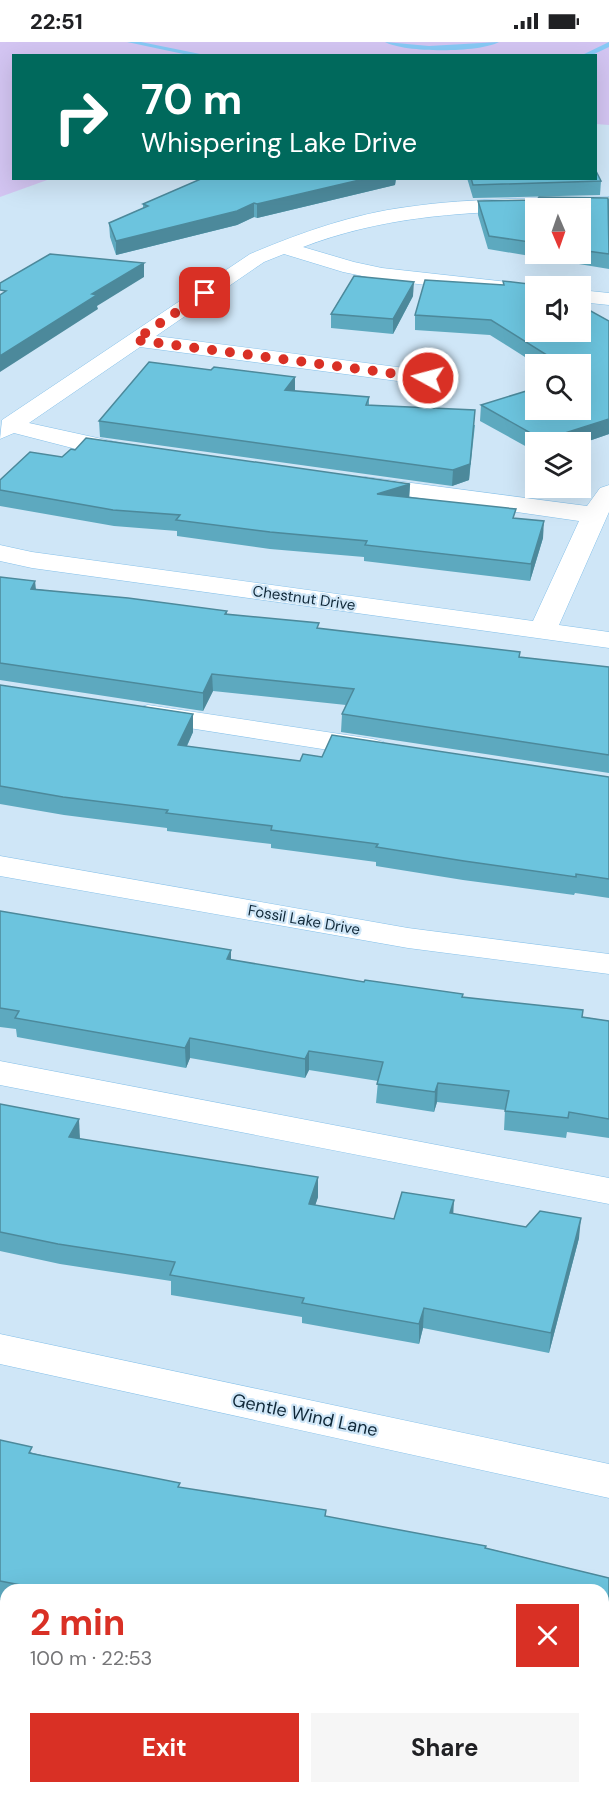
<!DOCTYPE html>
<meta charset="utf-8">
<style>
:root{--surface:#fff;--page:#f6f6f6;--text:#202124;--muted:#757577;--accent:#d93025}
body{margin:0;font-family:"DM Sans",sans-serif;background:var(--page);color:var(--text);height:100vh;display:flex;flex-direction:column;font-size:22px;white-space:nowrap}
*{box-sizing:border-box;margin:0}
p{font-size:20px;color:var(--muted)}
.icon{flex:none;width:33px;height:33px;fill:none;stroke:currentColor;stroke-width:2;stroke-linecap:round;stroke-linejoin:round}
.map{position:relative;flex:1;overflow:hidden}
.side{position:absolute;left:0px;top:1542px;width:609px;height:210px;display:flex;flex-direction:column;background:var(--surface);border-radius:18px 18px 0 0;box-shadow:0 6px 24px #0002}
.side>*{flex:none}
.banner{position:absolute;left:12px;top:12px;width:585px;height:126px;border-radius:0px;box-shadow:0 6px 24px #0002;background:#00695c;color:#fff;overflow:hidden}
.needle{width:39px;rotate:178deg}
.tools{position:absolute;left:525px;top:156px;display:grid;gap:12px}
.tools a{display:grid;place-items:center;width:66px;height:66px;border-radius:0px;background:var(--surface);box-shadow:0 6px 24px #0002;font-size:30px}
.pin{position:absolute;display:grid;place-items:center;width:51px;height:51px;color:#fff;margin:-26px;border-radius:12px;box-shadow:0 3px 9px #0006}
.me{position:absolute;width:66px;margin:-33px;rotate:277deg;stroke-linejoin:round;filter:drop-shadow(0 0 4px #0008)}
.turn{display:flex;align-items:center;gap:21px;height:126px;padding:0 30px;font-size:27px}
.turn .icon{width:78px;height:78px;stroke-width:2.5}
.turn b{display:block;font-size:42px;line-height:51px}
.round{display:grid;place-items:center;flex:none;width:63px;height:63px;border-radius:0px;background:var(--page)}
.summary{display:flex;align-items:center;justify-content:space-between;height:102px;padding:0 30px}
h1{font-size:36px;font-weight:700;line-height:45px;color:var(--accent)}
.primary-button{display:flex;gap:12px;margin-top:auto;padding:12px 30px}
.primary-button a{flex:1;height:69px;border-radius:0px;background:var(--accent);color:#fff;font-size:24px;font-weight:700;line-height:69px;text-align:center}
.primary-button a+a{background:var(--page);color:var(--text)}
.status{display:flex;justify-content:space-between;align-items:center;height:42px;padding:0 30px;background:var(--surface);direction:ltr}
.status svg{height:16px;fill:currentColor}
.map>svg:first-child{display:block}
.green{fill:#d3c5f2}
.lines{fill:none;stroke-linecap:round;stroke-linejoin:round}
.stream{fill:#87c9f5;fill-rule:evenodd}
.minor-casing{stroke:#85c0e9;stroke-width:1}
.minor{fill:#fff;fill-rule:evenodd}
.wall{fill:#5da9bf;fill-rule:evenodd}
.shaded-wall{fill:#4c899b}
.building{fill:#6cc4de;stroke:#4c899b;stroke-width:1.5}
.route{stroke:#d93025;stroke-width:10;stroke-dasharray:0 18}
.labels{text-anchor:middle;stroke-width:4.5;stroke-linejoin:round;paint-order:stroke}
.street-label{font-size:15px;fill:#0e2636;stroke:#cfe6f7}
.near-street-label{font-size:18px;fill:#0e2636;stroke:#cfe6f7}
</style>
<div class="status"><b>22:51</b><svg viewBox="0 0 49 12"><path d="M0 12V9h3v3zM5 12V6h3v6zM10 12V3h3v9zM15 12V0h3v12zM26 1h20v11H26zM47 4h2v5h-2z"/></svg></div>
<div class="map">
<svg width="609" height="1752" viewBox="0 0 609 1752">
<rect width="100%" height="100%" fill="#cfe6f7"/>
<path class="green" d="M 0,0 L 609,0 L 609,83 L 596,82 L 596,14 L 14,14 L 14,136 L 50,137 L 0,155 Z"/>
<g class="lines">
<g class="stream">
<path d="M 127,0 L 141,0 L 210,14 L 193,14 Z"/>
<path d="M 385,0 L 429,4 L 499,0 C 479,11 405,11 385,0 Z"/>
<path d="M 609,0 L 609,5 L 590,14 L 580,14 Z"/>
</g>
<g class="minor-casing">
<g id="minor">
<path d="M 609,155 L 609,167 L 536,166 L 536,169 C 455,170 379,176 303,205 L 354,220 L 382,226 L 544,244 L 536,244 L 536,255 L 382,238 L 343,230 L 284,212 L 264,220 L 156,294 L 428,329 L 436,331 L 439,336 L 436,341 L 428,343 L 140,305 L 29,381 L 134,404 L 137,409 L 134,414 L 125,416 L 80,408 L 14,391 L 0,397 L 2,378 L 250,212 C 300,191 353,172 407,165 C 474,155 542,157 609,155 Z"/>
<path d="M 580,248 L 609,251 L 609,263 L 580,260 Z"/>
<path d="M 366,435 L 587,464 L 600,446 L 609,443 L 609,470 L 559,583 L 609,590 L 609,606 L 32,526 L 0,519 L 0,503 L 32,510 L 533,579 L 579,479 L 357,447 L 354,442 L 357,437 Z"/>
<path d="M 148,663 L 373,697 L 384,700 L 388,706 L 384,712 L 373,715 L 138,678 L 133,672 L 138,666 Z"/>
<path d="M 0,814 L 408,886 L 609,912 L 609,932 L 408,906 L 0,834 Z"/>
<path d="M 0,1019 L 609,1136 L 609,1162 L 0,1043 Z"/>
<path d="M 0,1292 L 609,1422 L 609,1456 L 0,1322 Z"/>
<path d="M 0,1648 L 6,1650 L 6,1692 L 0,1690 Z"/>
<path d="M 273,1746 L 343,1746 L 346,1752 L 276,1752 Z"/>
</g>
</g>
<use href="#minor" class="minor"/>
</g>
<g class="wall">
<path d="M 203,136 L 396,136 L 395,143 L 257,176 L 254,175 L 237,183 L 116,213 L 110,195 L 109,181 L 143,166 L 143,162 Z"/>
<path d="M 467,136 L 596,136 L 601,139 L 600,153 L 473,156 Z"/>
<path d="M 609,157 L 609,227 L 488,207 L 478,173 L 478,159 ZM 536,166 L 580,166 L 580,212 L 536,212 Z"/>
<path d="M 503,239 L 609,279 L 609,392 L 580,402 L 580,400 L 536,400 L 536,410 L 480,379 L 481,363 L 580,368 L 580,322 L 536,322 L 490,293 L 415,288 L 415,273 L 503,243 Z"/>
<path d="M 413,254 L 393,292 L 331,286 L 331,272 Z"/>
<path d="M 211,328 L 295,335 L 295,349 L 369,355 L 369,363 L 475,383 L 469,438 L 452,444 L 100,395 L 99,379 Z"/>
<path d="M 62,415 L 410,442 L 409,456 L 515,477 L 543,496 L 530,539 L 364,519 L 364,515 L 270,507 L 177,494 L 177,489 L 114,484 L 0,464 L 0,438 Z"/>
<path d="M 0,535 L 36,547 L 227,569 L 227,572 L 319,587 L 520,615 L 609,625 L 609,731 L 341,690 L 342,672 L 346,663 L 213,649 L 203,669 L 0,638 Z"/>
<path d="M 0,643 L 193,672 L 193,690 L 187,704 L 300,719 L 322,715 L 609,735 L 609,856 L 575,851 L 574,853 L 463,838 L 376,824 L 376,820 L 271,806 L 271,802 L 167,789 L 167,786 L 64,773 L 0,762 Z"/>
<path d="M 0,869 L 231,908 L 231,918 L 364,940 L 463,952 L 463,955 L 609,979 L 609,1096 L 567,1090 L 566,1096 L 504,1088 L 505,1068 L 437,1060 L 434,1070 L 376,1061 L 378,1039 L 309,1028 L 305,1036 L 190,1016 L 186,1026 L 17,995 L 16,987 L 0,985 Z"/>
<path d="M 0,1062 L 80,1097 L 318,1155 L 315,1163 L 394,1177 L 453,1172 L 579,1196 L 549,1311 L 423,1286 L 419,1302 L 302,1281 L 302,1275 L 171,1253 L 171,1239 L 60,1222 L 0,1209 Z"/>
<path d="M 0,1398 L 33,1411 L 180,1446 L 326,1474 L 486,1506 L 609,1536 L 609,1747 L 603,1745 L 603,1548 L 6,1548 L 6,1560 L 0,1558 Z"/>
</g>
<g class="shaded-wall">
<path d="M 368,136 L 396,136 L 395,143 L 257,176 L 257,162 Z"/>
<path d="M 254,161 L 254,175 L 237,183 L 116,213 L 116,199 Z"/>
<path d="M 144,221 L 144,235 L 97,264 L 98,267 L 0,330 L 0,314 L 92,252 Z"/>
<path d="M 414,240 L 413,254 L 393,292 L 393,277 Z"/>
<path d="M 295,335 L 295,350 L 285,348 Z"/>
<path d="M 475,368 L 469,438 L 452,444 L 453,428 Z"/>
<path d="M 609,377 L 609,392 L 580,402 L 580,400 L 543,400 L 543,398 Z"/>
<path d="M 410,442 L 409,458 L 377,452 Z"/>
<path d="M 544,479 L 543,496 L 530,539 L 531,522 Z"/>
<path d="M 35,539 L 37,556 L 31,547 Z"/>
<path d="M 212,632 L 213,649 L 203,669 L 203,651 Z"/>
<path d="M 193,672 L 193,690 L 179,721 L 178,703 Z"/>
<path d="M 231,908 L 231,927 L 227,917 Z"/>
<path d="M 190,996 L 190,1016 L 186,1026 L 185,1006 Z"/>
<path d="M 309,1009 L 309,1028 L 305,1036 L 305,1017 Z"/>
<path d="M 438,1041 L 437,1060 L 434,1070 L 435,1050 Z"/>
<path d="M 79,1077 L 80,1097 L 69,1095 Z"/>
<path d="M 318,1135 L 318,1155 L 309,1182 L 309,1162 Z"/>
<path d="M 454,1158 L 453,1177 L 450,1171 Z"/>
<path d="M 581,1176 L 579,1196 L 549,1311 L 551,1291 Z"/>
<path d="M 424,1266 L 423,1286 L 419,1302 L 419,1282 Z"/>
</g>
<g class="building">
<path d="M 596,129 L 601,139 L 473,143 L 471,136 L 596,136 Z"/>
<path d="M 368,136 L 257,162 L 254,161 L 237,169 L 116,199 L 109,181 L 148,164 L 143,162 L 203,136 Z"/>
<path d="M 539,155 L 608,156 L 609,212 L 580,208 L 580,166 L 536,166 L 536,201 L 489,194 L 478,159 L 537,158 Z"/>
<path d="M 50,212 L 144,221 L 92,252 L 97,253 L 0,314 L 0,253 L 6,249 L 0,248 L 0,241 Z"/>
<path d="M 354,234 L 414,240 L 393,277 L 331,272 Z"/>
<path d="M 425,238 L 504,243 L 503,239 L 537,243 L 539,238 L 550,244 L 536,244 L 536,290 L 580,290 L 580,263 L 609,279 L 609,377 L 543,398 L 481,363 L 536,346 L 536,368 L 580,368 L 580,322 L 561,322 L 491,278 L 415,273 Z"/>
<path d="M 149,320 L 211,328 L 214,325 L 295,335 L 285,348 L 369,355 L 366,363 L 475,368 L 470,422 L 453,428 L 99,379 Z"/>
<path d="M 86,396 L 410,442 L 377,452 L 516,467 L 513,476 L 544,479 L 531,522 L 365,503 L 367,499 L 270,490 L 176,478 L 180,473 L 113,468 L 0,448 L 0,438 L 30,410 L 62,415 L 71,407 L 75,408 Z"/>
<path d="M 0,535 L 35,539 L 31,547 L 128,556 L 227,569 L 225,572 L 319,581 L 317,586 L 520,610 L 519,615 L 609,625 L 609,713 L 342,672 L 354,647 L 212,632 L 203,651 L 0,621 Z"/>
<path d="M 0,643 L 193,672 L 178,703 L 300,719 L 303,712 L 322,715 L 332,693 L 609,735 L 609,837 L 576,832 L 576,835 L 464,819 L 376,805 L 378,802 L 271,788 L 272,784 L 166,771 L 168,768 L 63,755 L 0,744 Z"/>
<path d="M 0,869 L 231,908 L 227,917 L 364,940 L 365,938 L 463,952 L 462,955 L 583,968 L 582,975 L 609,979 L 609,1077 L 569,1070 L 568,1076 L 505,1069 L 509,1049 L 438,1041 L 435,1050 L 377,1042 L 383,1020 L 309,1009 L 305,1017 L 190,996 L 185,1006 L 15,976 L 19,969 L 0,966 Z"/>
<path d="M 0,1062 L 79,1077 L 69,1095 L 318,1135 L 309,1162 L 394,1177 L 402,1150 L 454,1158 L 450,1171 L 526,1185 L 540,1169 L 581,1176 L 551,1291 L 424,1266 L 419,1282 L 302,1261 L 304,1256 L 170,1233 L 175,1220 L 58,1202 L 0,1190 Z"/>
<path d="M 0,1398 L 32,1405 L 29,1411 L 180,1441 L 178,1445 L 326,1468 L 325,1474 L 486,1504 L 485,1506 L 609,1536 L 609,1726 L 603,1725 L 603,1548 L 47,1548 L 0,1539 Z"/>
</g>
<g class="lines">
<path class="route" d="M 205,251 L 135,298 L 428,336"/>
</g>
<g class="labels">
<g class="street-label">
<text transform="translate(304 556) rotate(8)" y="5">Chestnut Drive</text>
<text transform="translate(304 878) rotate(10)" y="5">Fossil Lake Drive</text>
</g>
<g class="near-street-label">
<text transform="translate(305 1373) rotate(12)" y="6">Gentle Wind Lane</text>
</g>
</g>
</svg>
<div class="tools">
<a><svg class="needle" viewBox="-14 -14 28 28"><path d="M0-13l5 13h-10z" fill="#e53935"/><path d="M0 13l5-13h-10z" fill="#757577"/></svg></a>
<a><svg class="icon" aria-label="sound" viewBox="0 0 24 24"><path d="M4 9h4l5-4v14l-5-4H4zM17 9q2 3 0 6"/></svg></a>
<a><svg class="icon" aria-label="search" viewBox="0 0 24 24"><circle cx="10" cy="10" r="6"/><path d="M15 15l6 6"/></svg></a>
<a><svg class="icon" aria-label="layers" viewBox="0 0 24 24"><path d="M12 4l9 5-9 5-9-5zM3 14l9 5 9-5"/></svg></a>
</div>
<div class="pin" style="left:205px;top:251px;background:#d93025"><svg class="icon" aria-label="arrive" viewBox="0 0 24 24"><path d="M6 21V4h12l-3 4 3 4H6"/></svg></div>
<svg class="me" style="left:428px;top:336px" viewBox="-20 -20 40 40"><circle r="17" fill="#d93025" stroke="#fff" stroke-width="3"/><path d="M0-11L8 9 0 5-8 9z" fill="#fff"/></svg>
<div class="banner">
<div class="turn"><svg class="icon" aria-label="right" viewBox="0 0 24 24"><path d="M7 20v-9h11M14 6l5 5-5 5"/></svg><div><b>70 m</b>Whispering Lake Drive</div></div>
</div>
<section class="side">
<div class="summary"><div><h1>2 min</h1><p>100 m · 22:53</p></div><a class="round" style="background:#d93025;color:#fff"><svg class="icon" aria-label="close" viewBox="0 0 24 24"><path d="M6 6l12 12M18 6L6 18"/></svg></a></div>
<div class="primary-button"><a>Exit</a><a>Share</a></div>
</section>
</div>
